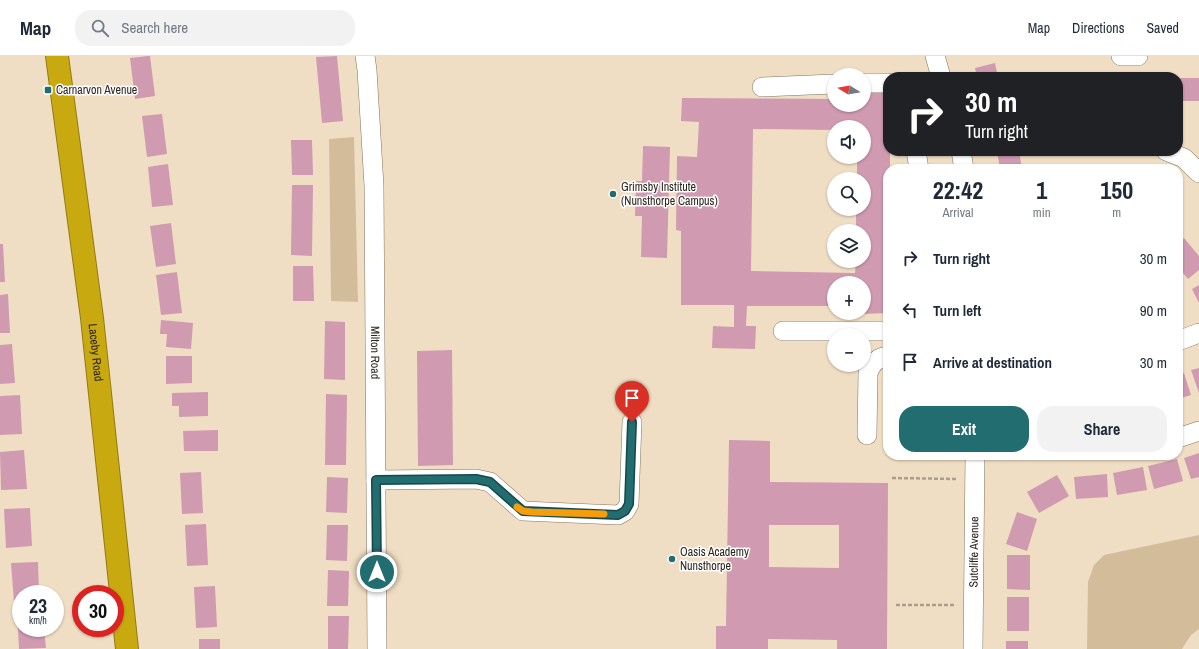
<!DOCTYPE html>
<meta charset="utf-8">
<style>
:root{--surface:#fff;--page:#f2f2f3;--text:#1f2937;--muted:#747a83;--line:#e0e1e3;--accent:#226d70}
body{margin:0;font-family:"Archivo Narrow",sans-serif;background:var(--page);color:var(--text);height:100vh;display:flex;flex-direction:column;font-size:15px;white-space:nowrap}
*{box-sizing:border-box;margin:0}
p{font-size:13px;color:var(--muted)}
.icon{flex:none;width:22px;height:22px;fill:none;stroke:currentColor;stroke-width:2;stroke-linecap:round;stroke-linejoin:round}
.map{position:relative;flex:1;overflow:hidden}
.side{position:absolute;left:883px;top:108px;width:300px;height:296px;display:flex;flex-direction:column;background:var(--surface);border-radius:16px;box-shadow:0 1px 3px #0004}
.side>*{flex:none}
.banner{position:absolute;left:883px;top:16px;width:300px;height:84px;border-radius:16px;box-shadow:0 1px 3px #0004;background:#202124;color:#fff;overflow:hidden}
.needle{width:26px;rotate:281deg}
.fabs{position:absolute;left:827px;top:12px;display:grid;gap:8px}
.fabs a{display:grid;place-items:center;width:44px;height:44px;border-radius:50%;background:var(--surface);box-shadow:0 1px 3px #0004;font-size:20px}
.speed{position:absolute;left:12px;top:529px;display:flex;gap:8px;font-size:20px;font-weight:700;text-align:center}
.speed>*{display:grid;place-content:center;width:52px;height:52px;border-radius:50%;background:var(--surface);box-shadow:0 1px 3px #0004;line-height:1}
.speed small{font-size:10px;font-weight:400}
.speed .limit{border:6px solid #d22;background:#fff;color:#111}
.pin{position:absolute;display:grid;place-items:center;width:34px;height:34px;color:#fff;margin:-41px -17px;border-radius:50% 50% 50% 0;rotate:-45deg;box-shadow:0 0 4px #0007}
.pin .icon{rotate:45deg}
.me{position:absolute;width:44px;margin:-22px;rotate:0deg;stroke-linejoin:round;filter:drop-shadow(0 0 3px #0008)}
.turn{display:flex;align-items:center;gap:14px;height:84px;padding:0 16px;font-size:18px}
.turn .icon{width:52px;height:52px;stroke-width:2.5}
.turn b{display:block;font-size:28px;line-height:34px}
.eta{display:flex;justify-content:space-evenly;align-items:center;height:68px;text-align:center}
.eta b{font-size:24px;font-weight:700;line-height:28px}
.primary-button{display:flex;gap:8px;margin-top:auto;padding:8px 16px}
.primary-button a{flex:1;height:46px;border-radius:16px;background:var(--accent);color:#fff;font-size:16px;font-weight:700;line-height:46px;text-align:center}
.primary-button a+a{background:var(--page);color:var(--text)}
ul{padding:0;list-style:none}
li{display:flex;align-items:center;gap:12px;height:52px;padding:0 16px}
li div{flex:1}
li b{display:block;font-size:15px}
li em{font-style:normal}
header{display:flex;align-items:center;gap:24px;box-sizing:border-box;height:56px;padding:0 20px;background:var(--surface);border-bottom:1px solid var(--line)}
header strong{font-size:19px}
nav{display:flex;gap:22px;margin-inline-start:auto;font-size:14px}
.search{width:280px;height:36px;background:var(--page);display:flex;align-items:center;gap:10px;box-sizing:border-box;padding:0 14px;border-radius:16px;color:var(--muted);font-size:15px}
.map>svg:first-child{display:block}
.green{fill:#d3bc9a}
.building{fill:#d09ab1;fill-rule:evenodd}
.lines{fill:none;stroke-linecap:round;stroke-linejoin:round}
.minor-casing{stroke:#83735c;stroke-width:20}
.highway-casing{stroke:#927b14;stroke-width:24}
.path{stroke:#ab9d89;stroke-width:2.5;stroke-dasharray:4 2;stroke-linecap:butt}
.minor{stroke:#fff;stroke-width:19}
.highway{stroke:#c9a910;stroke-width:22}
.route-casing{stroke:#164749;stroke-width:10}
.route{stroke:#226d70;stroke-width:7}
.slow{stroke:#f59e0b;stroke-width:7}
.poi-dot{fill:#226d70;stroke:#fff;stroke-width:1.5}
.labels{text-anchor:middle;stroke-width:3;stroke-linejoin:round;paint-order:stroke}
.poi-label{font-size:12px;fill:#2b251b;stroke:#fff;text-anchor:start}
.street-label{font-size:12px;fill:#2b251b;stroke:#fff}
</style>
<header>
<strong>Map</strong>
<div class="search"><svg class="icon" aria-label="search" viewBox="0 0 24 24"><circle cx="10" cy="10" r="6"/><path d="M15 15l6 6"/></svg>Search here</div>
<nav><a>Map</a><a>Directions</a><a>Saved</a></nav>
</header>
<div class="map">
<svg width="1199" height="593" viewBox="0 0 1199 593">
<rect width="100%" height="100%" fill="#f0dec4"/>
<g class="green">
<path d="M 354,81 L 358,246 L 331,245 L 329,83 Z"/>
<path d="M 1199,479 L 1199,573 L 1191,579 L 1182,593 L 1087,593 L 1088,526 L 1094,509 L 1104,499 Z"/>
</g>
<g class="building">
<path d="M 148,0 L 150,0 L 155,40 L 135,43 L 130,2 Z"/>
<path d="M 337,0 L 343,65 L 322,67 L 316,1 Z"/>
<path d="M 995,7 L 998,21 L 977,21 L 975,12 Z"/>
<rect x="1119" y="19" width="44" height="2"/>
<rect x="1178" y="22" width="21" height="23"/>
<path d="M 864,36 L 888,36 L 888,95 L 890,95 L 890,113 L 888,113 L 887,257 L 864,258 L 864,227 L 834,227 L 834,250 L 747,250 L 746,270 L 756,270 L 755,293 L 712,292 L 713,270 L 734,271 L 734,249 L 681,249 L 681,175 L 676,174 L 677,100 L 697,101 L 699,66 L 681,65 L 682,42 L 834,43 L 834,49 L 864,49 ZM 834,71 L 864,71 L 864,101 L 857,101 L 857,123 L 864,123 L 864,153 L 856,153 L 856,175 L 864,175 L 864,205 L 856,205 L 855,217 L 751,215 L 753,73 L 834,74 Z"/>
<path d="M 162,58 L 167,98 L 147,101 L 142,60 Z"/>
<path d="M 291,84 L 312,84 L 313,119 L 292,119 Z"/>
<path d="M 643,90 L 670,91 L 667,202 L 641,201 L 642,160 L 635,160 L 636,125 L 642,125 Z"/>
<path d="M 997,95 L 1019,95 L 1022,113 L 1000,113 Z"/>
<path d="M 1095,95 L 1118,95 L 1118,98 L 1095,99 Z"/>
<path d="M 168,108 L 173,149 L 152,151 L 148,111 Z"/>
<path d="M 292,129 L 313,129 L 312,200 L 291,199 Z"/>
<path d="M 171,167 L 176,208 L 156,211 L 150,170 Z"/>
<path d="M 1184,182 L 1199,200 L 1199,214 L 1188,223 L 1178,211 L 1178,188 Z"/>
<path d="M 0,188 L 3,188 L 5,226 L 0,226 Z"/>
<path d="M 293,210 L 313,210 L 314,245 L 293,245 Z"/>
<path d="M 177,216 L 182,257 L 161,259 L 156,219 Z"/>
<path d="M 1199,229 L 1199,247 L 1192,233 Z"/>
<path d="M 8,238 L 10,277 L 0,277 L 0,239 Z"/>
<path d="M 161,264 L 193,267 L 191,293 L 166,291 L 167,278 L 160,278 Z"/>
<path d="M 325,265 L 345,266 L 345,324 L 324,323 Z"/>
<path d="M 12,288 L 15,327 L 0,328 L 0,289 Z"/>
<path d="M 452,294 L 453,409 L 418,410 L 417,295 Z"/>
<path d="M 166,300 L 192,300 L 192,327 L 166,328 Z"/>
<path d="M 1199,312 L 1199,337 L 1191,314 Z"/>
<path d="M 1184,317 L 1191,339 L 1178,343 L 1178,319 Z"/>
<path d="M 208,336 L 208,360 L 179,361 L 179,350 L 172,350 L 172,337 Z"/>
<path d="M 326,338 L 347,339 L 346,409 L 325,409 Z"/>
<path d="M 20,339 L 22,378 L 0,379 L 0,340 Z"/>
<path d="M 218,374 L 218,395 L 184,395 L 183,375 Z"/>
<path d="M 729,384 L 770,385 L 770,426 L 888,427 L 887,593 L 837,593 L 837,584 L 768,583 L 768,593 L 716,593 L 716,570 L 726,570 ZM 769,469 L 839,469 L 839,512 L 769,511 Z"/>
<path d="M 24,394 L 27,433 L 1,434 L 0,396 Z"/>
<path d="M 1199,397 L 1199,421 L 1191,423 L 1184,402 Z"/>
<path d="M 1177,403 L 1183,425 L 1154,433 L 1148,410 Z"/>
<path d="M 1143,411 L 1147,434 L 1117,439 L 1113,417 Z"/>
<path d="M 201,416 L 203,457 L 182,458 L 180,417 Z"/>
<path d="M 1107,418 L 1108,441 L 1076,443 L 1074,421 Z"/>
<path d="M 1057,419 L 1069,440 L 1039,457 L 1027,436 Z"/>
<path d="M 327,421 L 348,422 L 347,457 L 326,456 Z"/>
<path d="M 30,452 L 32,490 L 6,492 L 4,453 Z"/>
<path d="M 1017,456 L 1037,463 L 1027,495 L 1006,488 Z"/>
<path d="M 206,468 L 208,509 L 187,510 L 185,469 Z"/>
<path d="M 327,469 L 348,469 L 347,505 L 326,504 Z"/>
<path d="M 1007,499 L 1030,499 L 1030,534 L 1007,533 Z"/>
<path d="M 38,506 L 39,538 L 21,538 L 21,545 L 14,546 L 11,507 Z"/>
<path d="M 328,514 L 349,515 L 348,550 L 327,550 Z"/>
<path d="M 215,530 L 217,571 L 196,572 L 194,531 Z"/>
<rect x="1007" y="541" width="22" height="34"/>
<path d="M 17,555 L 21,555 L 21,572 L 44,572 L 46,592 L 19,593 Z"/>
<path d="M 328,560 L 349,560 L 348,593 L 328,593 Z"/>
<rect x="199" y="583" width="21" height="10"/>
<rect x="1006" y="585" width="22" height="8"/>
</g>
<g class="lines">
<g class="minor-casing">
<g id="minor">
<path id="s1" d="M 365,0 L 367,14 L 374,130 L 377,593"/>
<path d="M 935,0 L 941,21"/>
<path d="M 1121,0 L 1138,0"/>
<path d="M 864,27 L 888,27"/>
<path d="M 762,31 L 834,28"/>
<path d="M 916,95 L 919,113"/>
<path d="M 961,95 L 964,113"/>
<path d="M 1166,95 L 1184,102 L 1199,117"/>
<path d="M 783,275 L 888,275"/>
<path d="M 1178,285 L 1199,277"/>
<path d="M 867,379 L 868,317 C 871,308 878,301 888,300"/>
<path d="M 1178,382 L 1199,375"/>
<path d="M 376,424 L 476,423 L 490,426 L 523,455 L 618,459 L 625,455 L 629,448 L 632,366"/>
<path id="s2" d="M 973,593 L 975,399"/>
</g>
</g>
<g class="highway-casing">
<g id="highway">
<path id="s3" d="M 57,0 L 92,262 L 127,593"/>
</g>
</g>
<g class="path">
<path d="M 892,422 L 957,423"/>
<path d="M 896,549 L 955,549"/>
</g>
<use href="#minor" class="minor"/>
<use href="#highway" class="highway"/>
</g>
<g class="lines">
<g class="route-casing">
<path id="route" d="M 377,516 L 376,424 L 476,423 L 490,426 L 523,455 L 618,459 L 625,455 L 629,448 L 632,366"/>
</g>
<use href="#route" class="route"/>
<path class="slow" d="M 517,451 L 523,455 L 532,456 L 604,458"/>
</g>
<g class="poi-dot">
<rect x="44" y="30" width="8" height="8" rx="2"/>
<circle cx="613" cy="138" r="4"/>
<circle cx="672" cy="503" r="4"/>
</g>
<g class="labels">
<g class="poi-label">
<text x="56" y="38">Carnarvon Avenue</text>
<text x="621" y="135">Grimsby Institute<tspan x="621" dy="14">(Nunsthorpe Campus)</tspan></text>
<text x="680" y="500">Oasis Academy<tspan x="680" dy="14">Nunsthorpe</tspan></text>
</g>
<g class="street-label">
<text dy="4" stroke="none"><textPath href="#s3" startOffset="299">Laceby Road</textPath></text>
<text dy="4" stroke="none"><textPath href="#s1" startOffset="297">Milton Road</textPath></text>
<text dy="4" stroke="none"><textPath href="#s2" startOffset="97">Sutcliffe Avenue</textPath></text>
</g>
</g>
</svg>
<div class="fabs">
<a><svg class="needle" viewBox="-14 -14 28 28"><path d="M0-13l5 13h-10z" fill="#e53935"/><path d="M0 13l5-13h-10z" fill="#747a83"/></svg></a>
<a><svg class="icon" aria-label="sound" viewBox="0 0 24 24"><path d="M4 9h4l5-4v14l-5-4H4zM17 9q2 3 0 6"/></svg></a>
<a><svg class="icon" aria-label="search" viewBox="0 0 24 24"><circle cx="10" cy="10" r="6"/><path d="M15 15l6 6"/></svg></a>
<a><svg class="icon" aria-label="layers" viewBox="0 0 24 24"><path d="M12 4l9 5-9 5-9-5zM3 14l9 5 9-5"/></svg></a>
<a>+</a>
<a>−</a>
</div>
<div class="speed"><div>23<small>km/h</small></div><div class="limit">30</div></div>
<div class="pin" style="left:632px;top:366px;background:#d93025"><svg class="icon" aria-label="arrive" viewBox="0 0 24 24"><path d="M6 21V4h12l-3 4 3 4H6"/></svg></div>
<svg class="me" style="left:377px;top:516px" viewBox="-20 -20 40 40"><circle r="17" fill="#226d70" stroke="#fff" stroke-width="3"/><path d="M0-11L8 9 0 5-8 9z" fill="#fff"/></svg>
<div class="banner">
<div class="turn"><svg class="icon" aria-label="right" viewBox="0 0 24 24"><path d="M7 20v-9h11M14 6l5 5-5 5"/></svg><div><b>30 m</b>Turn right</div></div>
</div>
<section class="side">
<div class="eta">
<div><b>22:42</b><p>Arrival</p></div>
<div><b>1</b><p>min</p></div>
<div><b>150</b><p>m</p></div>
</div>
<ul>
<li><svg class="icon" aria-label="right" viewBox="0 0 24 24"><path d="M7 20v-9h11M14 6l5 5-5 5"/></svg><div><b>Turn right</b></div><em>30 m</em></li>
<li><svg class="icon" aria-label="left" viewBox="0 0 24 24"><path d="M17 20v-9H6M10 6l-5 5 5 5"/></svg><div><b>Turn left</b></div><em>90 m</em></li>
<li><svg class="icon" aria-label="arrive" viewBox="0 0 24 24"><path d="M6 21V4h12l-3 4 3 4H6"/></svg><div><b>Arrive at destination</b></div><em>30 m</em></li>
</ul>
<div class="primary-button"><a>Exit</a><a>Share</a></div>
</section>
</div>
